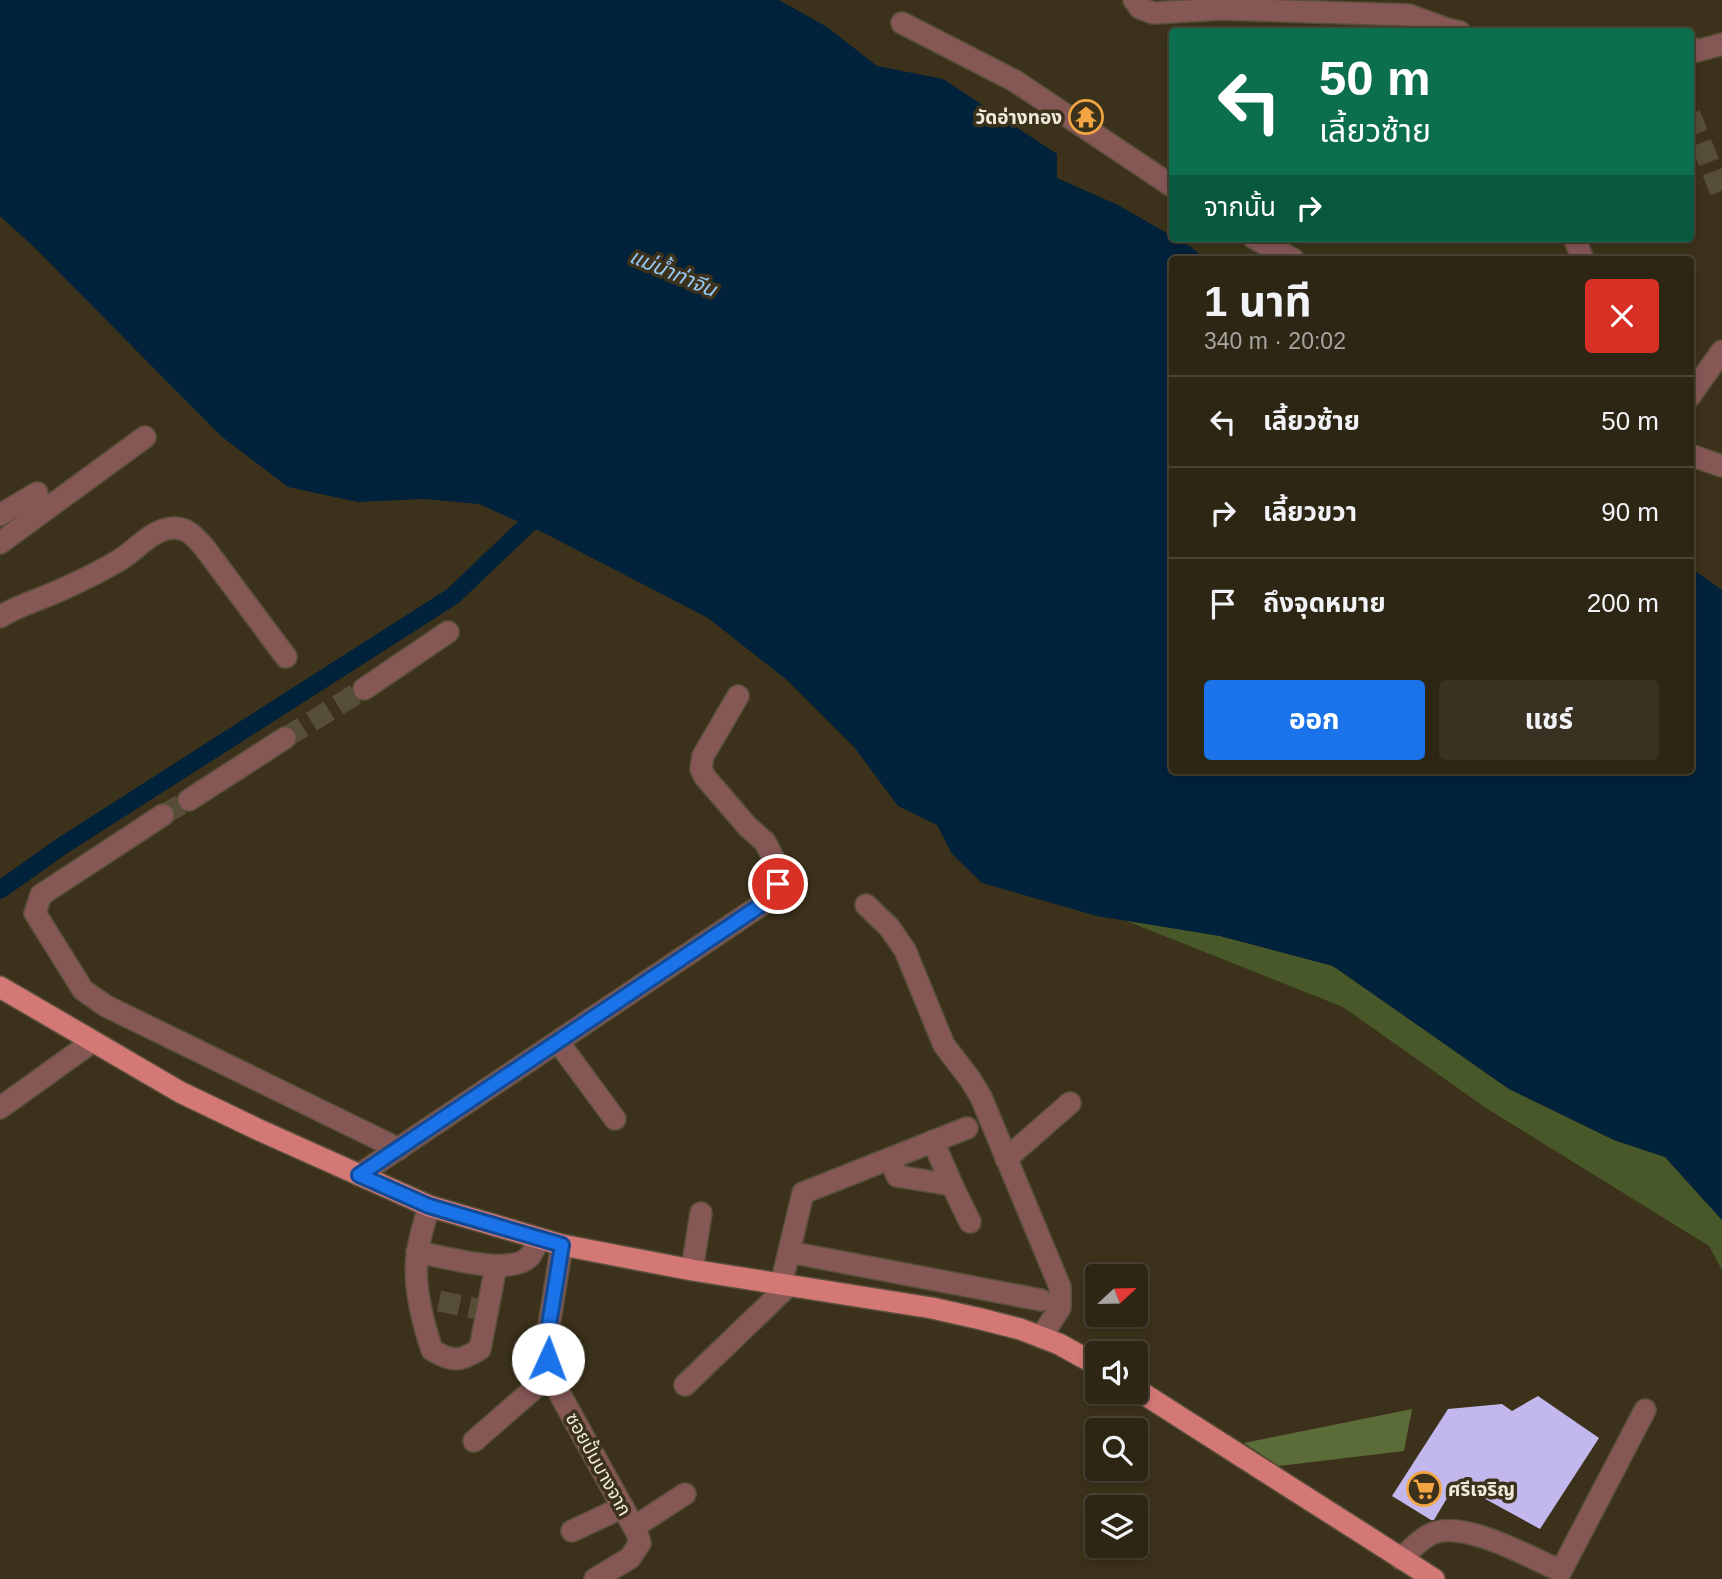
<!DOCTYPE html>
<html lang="th">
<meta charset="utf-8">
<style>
:root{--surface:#2d2614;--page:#393222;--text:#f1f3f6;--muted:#a7a5a0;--line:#484334;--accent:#1a73e8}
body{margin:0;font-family:Arial,"Noto Sans Thai",sans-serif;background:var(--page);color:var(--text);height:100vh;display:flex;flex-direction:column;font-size:26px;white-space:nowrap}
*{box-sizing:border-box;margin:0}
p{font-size:23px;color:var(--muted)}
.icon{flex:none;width:38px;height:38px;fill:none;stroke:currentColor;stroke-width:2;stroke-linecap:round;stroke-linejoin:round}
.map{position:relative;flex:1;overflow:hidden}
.drawer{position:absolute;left:1169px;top:256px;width:525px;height:518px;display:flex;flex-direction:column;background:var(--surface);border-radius:7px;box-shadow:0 4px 10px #0003,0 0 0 2px var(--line)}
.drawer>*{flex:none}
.hud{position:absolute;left:1169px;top:28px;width:525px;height:214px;border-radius:7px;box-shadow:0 4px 10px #0003,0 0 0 2px var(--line);background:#0b6e4f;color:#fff;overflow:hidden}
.needle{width:46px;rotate:68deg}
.tools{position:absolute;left:1085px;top:1264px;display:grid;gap:14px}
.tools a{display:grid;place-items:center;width:63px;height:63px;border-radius:7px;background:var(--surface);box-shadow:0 4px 10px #0003,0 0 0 2px var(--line);font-size:35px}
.pin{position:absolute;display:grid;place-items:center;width:60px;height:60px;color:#fff;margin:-30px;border:4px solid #fff;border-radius:50%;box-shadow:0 2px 7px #0007}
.me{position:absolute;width:77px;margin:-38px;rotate:2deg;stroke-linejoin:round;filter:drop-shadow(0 0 5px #0008)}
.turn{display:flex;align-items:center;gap:24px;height:147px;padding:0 35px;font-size:32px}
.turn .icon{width:91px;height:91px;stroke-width:2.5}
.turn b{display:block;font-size:49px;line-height:60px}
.then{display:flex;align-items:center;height:66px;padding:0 35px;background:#0003;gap:14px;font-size:26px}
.round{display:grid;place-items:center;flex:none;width:74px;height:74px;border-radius:7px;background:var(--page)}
.headline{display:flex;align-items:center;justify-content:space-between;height:119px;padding:0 35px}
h1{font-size:42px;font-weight:700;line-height:52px}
.button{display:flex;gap:14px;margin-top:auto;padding:14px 35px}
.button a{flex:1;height:80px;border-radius:7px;background:var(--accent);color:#fff;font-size:28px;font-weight:700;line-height:80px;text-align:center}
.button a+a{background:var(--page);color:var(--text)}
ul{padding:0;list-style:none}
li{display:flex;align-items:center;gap:21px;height:91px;padding:0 35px;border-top:2px solid var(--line)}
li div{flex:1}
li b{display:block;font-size:26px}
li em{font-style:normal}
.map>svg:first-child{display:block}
.green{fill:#495828}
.forest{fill:#5c6c39}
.water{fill:#01223b}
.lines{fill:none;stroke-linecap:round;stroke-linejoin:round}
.canal{stroke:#01223b;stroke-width:18}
.building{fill:#c3b8ee}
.minor-tunnel{stroke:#574e38;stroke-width:21;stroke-dasharray:21 10;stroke-linecap:butt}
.minor-casing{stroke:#594f3a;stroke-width:24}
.major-casing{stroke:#594f3a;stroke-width:24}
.minor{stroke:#855755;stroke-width:21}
.major{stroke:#d47876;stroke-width:21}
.route-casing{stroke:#114b97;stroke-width:18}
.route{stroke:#1a73e8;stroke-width:12}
.labels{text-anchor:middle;stroke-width:7;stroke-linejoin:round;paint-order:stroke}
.poi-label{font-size:19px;font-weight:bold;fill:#f0eadc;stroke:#3c321b;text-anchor:end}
.street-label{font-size:19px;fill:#f0eadc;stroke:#3c321b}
.water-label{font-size:21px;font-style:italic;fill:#93c7f5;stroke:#3c321b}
</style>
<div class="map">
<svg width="1722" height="1579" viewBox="0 0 1722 1579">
<rect width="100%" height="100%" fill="#3c321b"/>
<path class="green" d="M 1124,920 L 1220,936 L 1333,966 L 1509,1089 L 1614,1140 L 1665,1157 L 1722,1220 L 1722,1270 L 1709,1246 L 1486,1108 L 1343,1007 Z"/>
<path class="forest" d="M 1412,1409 L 1404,1451 L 1279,1466 L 1244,1443 Z"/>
<path class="water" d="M 0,0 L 779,0 L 827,27 L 877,66 L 943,79 L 1057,154 L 1057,178 L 1118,205 L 1191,247 L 1205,259 L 1172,259 L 1172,770 L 1690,770 L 1691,568 L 1722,590 L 1722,1220 L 1665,1157 L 1614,1140 L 1509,1089 L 1333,966 L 1220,936 L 1097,916 L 982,883 L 952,854 L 937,825 L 898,806 L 854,747 L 787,680 L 708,618 L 546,534 L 479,504 L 424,499 L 358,502 L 288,487 L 221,436 L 34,247 L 0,216 Z"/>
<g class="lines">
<path class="canal" d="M 0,890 L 62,846 L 453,596 L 543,510"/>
</g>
<path class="building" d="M 1538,1396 L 1599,1438 L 1540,1529 L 1456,1483 L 1434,1520 L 1431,1520 L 1392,1496 L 1448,1409 L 1502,1404 L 1512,1411 Z"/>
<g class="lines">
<g class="minor-tunnel">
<path d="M 1690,114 L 1722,196"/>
<path d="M 285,738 L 364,689"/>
<path d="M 163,815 L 189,800"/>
<path d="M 439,1301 L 478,1309"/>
</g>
<g class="minor-casing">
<g id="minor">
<path d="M 1134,0 L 1140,8 L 1153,13 L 1222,9 L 1409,15 L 1447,29 L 1460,32"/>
<path d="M 902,23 L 1015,81 L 1172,186"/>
<path d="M 1690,47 L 1697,51 L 1722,44"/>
<path d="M 1254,238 L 1293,259"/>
<path d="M 1574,238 L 1583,259"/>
<path d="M 1690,396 L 1722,351"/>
<path d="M 1690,455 L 1722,466"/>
<path d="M 0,515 L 37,493"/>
<path d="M 0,543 L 145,437"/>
<path d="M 0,617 C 20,604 43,599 65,588 C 83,580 101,571 118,561 C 137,550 150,530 173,528 C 187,527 195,537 204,547 L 286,657"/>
<path d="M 364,689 L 448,632"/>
<path d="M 189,800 L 285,738"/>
<path d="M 163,815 L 41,895 L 35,913 L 83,990 L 106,1006 L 399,1149"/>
<path d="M 866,905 L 889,927 L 905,950 L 944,1045 L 970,1079 L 981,1097 L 1060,1287 L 1060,1308 L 1041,1337"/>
<path d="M 559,1043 L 615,1119"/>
<path d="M 0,1108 L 92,1042"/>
<path d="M 933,1141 L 952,1185"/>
<path d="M 890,1159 L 897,1176 L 952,1185 L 970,1222"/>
<path d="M 1006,1159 L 1070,1103"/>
<path d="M 359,1175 L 767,901 L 778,884 L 779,869 L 765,842 L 747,826 L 705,777 L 701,769 L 703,756 L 738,696"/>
<path d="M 429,1206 C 425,1221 420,1235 418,1250 C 412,1281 422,1320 432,1350 C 452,1362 460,1362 480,1349 L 496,1266"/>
<path d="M 562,1245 L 547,1337 L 548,1359 L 557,1389 L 637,1533 L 640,1543 L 630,1558 L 595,1579"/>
<path d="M 417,1252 C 442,1256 507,1276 528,1258 C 533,1254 536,1244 539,1239"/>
<path d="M 789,1252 L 1041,1300"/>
<path d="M 692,1270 L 701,1213"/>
<path d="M 781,1285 L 803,1193 L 967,1128"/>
<path d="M 685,1385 L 788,1286"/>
<path d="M 474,1441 L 552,1373"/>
<path d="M 634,1527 L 685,1494"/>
<path d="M 572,1531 L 623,1507"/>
<path d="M 1401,1559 C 1410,1550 1419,1540 1431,1534 C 1463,1519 1529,1557 1561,1571 L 1645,1410"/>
</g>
</g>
<g class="major-casing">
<g id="major">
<path d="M 0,987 L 180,1092 L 257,1129 L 429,1206 L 562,1245 L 692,1270 L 932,1308 L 981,1319 L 1020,1329 L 1059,1344 L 1097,1365"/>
<path d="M 1136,1389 L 1434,1579"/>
</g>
</g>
<use href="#minor" class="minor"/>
<use href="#major" class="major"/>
</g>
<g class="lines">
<g class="route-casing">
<path id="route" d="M 548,1359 L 547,1337 L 562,1245 L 429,1206 L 359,1175 L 767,901 L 778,884"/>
</g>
<use href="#route" class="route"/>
</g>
<defs>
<g id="temple-ring" transform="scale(1.75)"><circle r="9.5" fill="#3c321b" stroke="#f2a541" stroke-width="1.5"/><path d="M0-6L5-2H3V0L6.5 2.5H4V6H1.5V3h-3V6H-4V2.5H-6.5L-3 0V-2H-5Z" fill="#f2a541"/></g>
<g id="supermarket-ring" transform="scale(1.75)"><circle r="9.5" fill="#3c321b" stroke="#f2a541" stroke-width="1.5"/><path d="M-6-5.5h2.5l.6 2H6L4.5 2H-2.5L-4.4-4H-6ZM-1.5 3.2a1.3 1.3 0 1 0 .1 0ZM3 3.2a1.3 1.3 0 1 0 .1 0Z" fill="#f2a541"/></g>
</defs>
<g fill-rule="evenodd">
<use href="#temple-ring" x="1086" y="117"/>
<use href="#supermarket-ring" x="1424" y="1489"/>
</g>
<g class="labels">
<g class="poi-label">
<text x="1062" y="124">วัดอ่างทอง</text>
<text x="1448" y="1496" text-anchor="start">ศรีเจริญ</text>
</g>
<g class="street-label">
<text transform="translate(599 1464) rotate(61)" y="7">ซอยปั้มบางจาก</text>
</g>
<g class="water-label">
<text transform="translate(673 273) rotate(23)" y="7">แม่น้ำท่าจีน</text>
</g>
</g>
</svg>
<div class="tools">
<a><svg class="needle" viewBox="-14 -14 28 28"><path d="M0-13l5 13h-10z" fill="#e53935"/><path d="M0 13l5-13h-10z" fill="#a7a5a0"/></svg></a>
<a><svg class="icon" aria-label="sound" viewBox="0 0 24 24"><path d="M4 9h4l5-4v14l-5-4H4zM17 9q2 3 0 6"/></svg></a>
<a><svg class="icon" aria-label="search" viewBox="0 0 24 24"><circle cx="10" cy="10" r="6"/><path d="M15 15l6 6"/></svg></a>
<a><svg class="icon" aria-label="layers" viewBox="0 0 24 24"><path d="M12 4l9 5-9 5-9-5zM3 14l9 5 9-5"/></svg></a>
</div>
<div class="pin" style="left:778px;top:884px;background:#d93025"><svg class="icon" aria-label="arrive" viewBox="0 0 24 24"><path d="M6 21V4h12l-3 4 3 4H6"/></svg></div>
<svg class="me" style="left:548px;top:1359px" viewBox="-20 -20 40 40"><circle r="19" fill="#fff"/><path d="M0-13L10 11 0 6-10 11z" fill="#1a73e8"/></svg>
<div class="hud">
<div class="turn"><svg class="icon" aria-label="left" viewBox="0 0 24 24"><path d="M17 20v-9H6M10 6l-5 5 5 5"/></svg><div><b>50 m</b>เลี้ยวซ้าย</div></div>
<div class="then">จากนั้น<svg class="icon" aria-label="right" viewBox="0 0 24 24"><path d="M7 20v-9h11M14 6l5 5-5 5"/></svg></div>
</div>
<section class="drawer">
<div class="headline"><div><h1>1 นาที</h1><p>340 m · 20:02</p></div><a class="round" style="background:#d93025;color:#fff"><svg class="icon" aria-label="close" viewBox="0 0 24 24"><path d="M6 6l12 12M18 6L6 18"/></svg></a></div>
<ul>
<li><svg class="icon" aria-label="left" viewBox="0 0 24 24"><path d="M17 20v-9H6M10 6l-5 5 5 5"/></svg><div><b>เลี้ยวซ้าย</b></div><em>50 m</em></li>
<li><svg class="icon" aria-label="right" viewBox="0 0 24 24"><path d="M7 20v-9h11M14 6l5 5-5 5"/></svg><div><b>เลี้ยวขวา</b></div><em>90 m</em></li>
<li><svg class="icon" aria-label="arrive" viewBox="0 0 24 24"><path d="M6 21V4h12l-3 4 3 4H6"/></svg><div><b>ถึงจุดหมาย</b></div><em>200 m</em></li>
</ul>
<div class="button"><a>ออก</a><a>แชร์</a></div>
</section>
</div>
